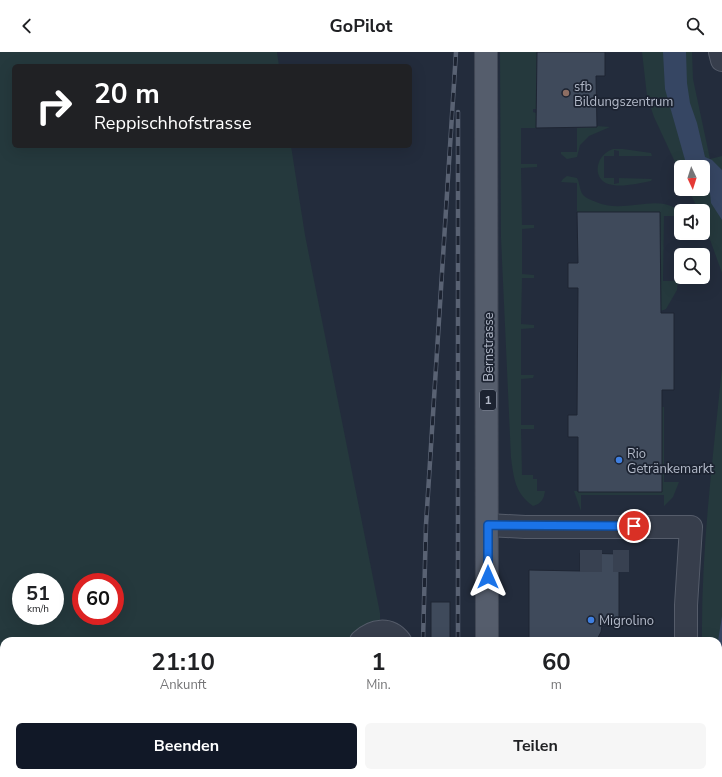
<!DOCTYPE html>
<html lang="de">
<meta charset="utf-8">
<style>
:root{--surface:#fff;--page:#f6f6f6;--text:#202124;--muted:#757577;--accent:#111827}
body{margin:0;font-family:"Nunito Sans",sans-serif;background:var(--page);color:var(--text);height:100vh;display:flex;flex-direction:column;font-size:15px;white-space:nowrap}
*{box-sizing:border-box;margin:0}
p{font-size:13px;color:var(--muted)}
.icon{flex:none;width:22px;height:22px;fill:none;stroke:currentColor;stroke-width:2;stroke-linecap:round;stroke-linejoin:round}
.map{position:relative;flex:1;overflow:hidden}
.drawer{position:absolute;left:0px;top:585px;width:722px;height:140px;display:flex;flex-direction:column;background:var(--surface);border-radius:12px 12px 0 0;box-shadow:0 4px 16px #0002}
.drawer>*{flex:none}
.top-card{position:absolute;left:12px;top:12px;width:400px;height:84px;border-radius:6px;box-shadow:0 4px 16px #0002;background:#202124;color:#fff;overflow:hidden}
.needle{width:26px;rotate:176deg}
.fabs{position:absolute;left:674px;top:108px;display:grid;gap:8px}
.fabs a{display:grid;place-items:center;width:36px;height:36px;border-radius:6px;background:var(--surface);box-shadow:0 4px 16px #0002;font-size:20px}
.speed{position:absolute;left:12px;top:521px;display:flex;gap:8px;font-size:20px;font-weight:700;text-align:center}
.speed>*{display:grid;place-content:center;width:52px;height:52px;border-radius:50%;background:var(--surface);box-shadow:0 4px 16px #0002;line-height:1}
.speed small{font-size:10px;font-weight:400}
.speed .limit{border:6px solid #d22;background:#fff;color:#111}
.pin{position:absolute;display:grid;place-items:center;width:34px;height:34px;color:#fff;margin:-17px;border:2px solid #fff;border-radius:50%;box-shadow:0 1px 4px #0007}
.me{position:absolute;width:44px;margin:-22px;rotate:0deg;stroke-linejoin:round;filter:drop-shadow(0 0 3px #0008)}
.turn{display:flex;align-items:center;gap:14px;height:84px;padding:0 16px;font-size:18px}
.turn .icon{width:52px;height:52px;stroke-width:2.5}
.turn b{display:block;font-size:28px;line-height:34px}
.eta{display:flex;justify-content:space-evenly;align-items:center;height:68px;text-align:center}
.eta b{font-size:24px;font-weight:700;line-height:28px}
.cta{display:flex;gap:8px;margin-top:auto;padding:8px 16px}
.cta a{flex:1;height:46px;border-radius:6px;background:var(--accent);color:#fff;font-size:16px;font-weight:700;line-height:46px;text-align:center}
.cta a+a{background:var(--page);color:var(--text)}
header{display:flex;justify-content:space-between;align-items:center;height:52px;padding:0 16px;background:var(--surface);font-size:18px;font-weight:700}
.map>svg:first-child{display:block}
.green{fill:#25393d;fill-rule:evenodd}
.water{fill:#364663}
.building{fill:#3f4a5b;stroke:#1e2533}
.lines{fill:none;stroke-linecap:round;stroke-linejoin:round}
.minor-tunnel{stroke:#384151;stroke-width:22;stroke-dasharray:22 11;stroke-linecap:butt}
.minor-casing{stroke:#555c6a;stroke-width:24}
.major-casing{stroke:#404755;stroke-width:24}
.minor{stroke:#373e4c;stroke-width:22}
.major{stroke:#555d6c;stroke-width:22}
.rail-casing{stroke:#596273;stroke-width:4.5}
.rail{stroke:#1c2331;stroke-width:3;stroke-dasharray:9;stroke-linecap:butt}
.route-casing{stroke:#114b97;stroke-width:10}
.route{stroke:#1a73e8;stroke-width:7}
.education-dot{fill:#8d6e63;stroke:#1c2331;stroke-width:1.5}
.shop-dot{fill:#3f7fe0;stroke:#1c2331;stroke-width:1.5}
.labels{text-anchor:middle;stroke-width:3.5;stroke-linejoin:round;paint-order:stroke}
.shield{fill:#1c2331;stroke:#858c9b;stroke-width:1}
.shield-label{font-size:12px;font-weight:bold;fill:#b2b9c8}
.poi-label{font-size:13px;fill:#b2b9c8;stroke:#1c2331;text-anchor:start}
.street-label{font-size:13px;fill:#b2b9c8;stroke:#1c2331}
</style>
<header><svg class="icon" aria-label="back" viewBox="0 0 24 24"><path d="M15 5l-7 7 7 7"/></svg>GoPilot<svg class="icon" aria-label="search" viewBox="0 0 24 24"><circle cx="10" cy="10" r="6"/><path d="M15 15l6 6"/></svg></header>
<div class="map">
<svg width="722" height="725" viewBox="0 0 722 725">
<rect width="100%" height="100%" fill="#232c3c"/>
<g class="green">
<path d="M 0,0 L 277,0 L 279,14 L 14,14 L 14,94 L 291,94 L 305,183 L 380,561 L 380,584 L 372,589 L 4,589 L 4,721 L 364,721 L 364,725 L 0,725 ZM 21,530 L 55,530 L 55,564 L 21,564 ZM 81,530 L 115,530 L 115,564 L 81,564 Z"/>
<path d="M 500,0 L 537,0 L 536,57 L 533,57 L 533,60 L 536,61 L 536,76 L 521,76 L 521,112 L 537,112 L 537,115 L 521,116 L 522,173 L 534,173 L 534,176 L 522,177 L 522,222 L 534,223 L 534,226 L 522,226 L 521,272 L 534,273 L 534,276 L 521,277 L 521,323 L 534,323 L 533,326 L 521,327 L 521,373 L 534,373 L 534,377 L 521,377 L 522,423 L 533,423 L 533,427 L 537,427 L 537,439 L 545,439 C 544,447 541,452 533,454 C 515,441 514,427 511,406 L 501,186 Z"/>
<path d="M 642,0 L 692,0 L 693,27 L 710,107 L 722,104 L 722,221 L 703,168 L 703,159 L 699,159 L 688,137 L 703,137 L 703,115 L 681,115 L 681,123 L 654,65 L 647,44 Z"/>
<path d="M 597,74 L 610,75 L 589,84 L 580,93 L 577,105 L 567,107 L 561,102 L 561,100 L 577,100 L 577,76 Z"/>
<path d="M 613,97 L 623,97 L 651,101 L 652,104 L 619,104 L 619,99 L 614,98 L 614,104 L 604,104 L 604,126 L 614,126 L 614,132 L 619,131 L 619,126 L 652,127 L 651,129 C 639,131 625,135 613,133 C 592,131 593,104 613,97 Z"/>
<path d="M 567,124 L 577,126 C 580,131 579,137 583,143 C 587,147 592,148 596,150 C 623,162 654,143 675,156 L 678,164 L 664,164 L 663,229 L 678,229 L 677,238 L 666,257 L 661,259 L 660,160 L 577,160 L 577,131 L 561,130 L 563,127 Z"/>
<path d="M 722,315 L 722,725 L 715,725 L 714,721 L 718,721 L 718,589 L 702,589 C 701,497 713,406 722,315 Z"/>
<path d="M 662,355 L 664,355 L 664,430 L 679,430 L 673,445 L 664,454 L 664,443 L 581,443 L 581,459 L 574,439 L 662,440 Z"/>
</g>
<g class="water">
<path d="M 663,0 L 686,0 L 687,31 L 690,51 L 697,71 L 705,105 L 712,108 L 722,118 L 722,168 L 711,151 L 710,141 L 701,137 L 703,137 L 703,115 L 687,115 L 665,37 Z"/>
<path d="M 722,564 L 722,689 L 718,657 L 718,589 Z"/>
</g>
<g class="building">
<path d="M 537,0 L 605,0 L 605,24 L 596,24 L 597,75 L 536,76 Z"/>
<path d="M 577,160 L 660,160 L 661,261 L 674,261 L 674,338 L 662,338 L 662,440 L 578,440 L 578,385 L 568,385 L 568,363 L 577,363 L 578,236 L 568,236 L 568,211 L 578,211 Z"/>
<path d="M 580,501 L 619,502 L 619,573 L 602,574 L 601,580 L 596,589 L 529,589 L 529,518 L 580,519 Z"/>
<rect x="431" y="550" width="19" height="39"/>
</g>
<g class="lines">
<path class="minor-tunnel" d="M 580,509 L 629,509"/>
<g class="minor-casing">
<g id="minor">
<path d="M 720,0 L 722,8"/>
<path d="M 488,473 L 525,475 L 691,475 L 686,553 L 686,589"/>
<path d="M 361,589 C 373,578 389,575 400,589"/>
<path d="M 406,721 L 407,725"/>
<path d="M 701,721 L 701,725"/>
</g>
</g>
<g class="major-casing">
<g id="major">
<path d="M 486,0 L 487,589"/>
<path d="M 484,725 L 484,721"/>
</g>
</g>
<use href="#minor" class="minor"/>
<use href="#major" class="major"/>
<g class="rail-casing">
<g id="rail">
<path d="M 423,589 L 426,473 L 456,0"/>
<path d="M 458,589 L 458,60"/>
<path d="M 425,721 L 426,725"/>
<path d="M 456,725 L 456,721"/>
</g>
</g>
<use href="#rail" class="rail"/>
</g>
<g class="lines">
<g class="route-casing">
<path id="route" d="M 488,525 L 488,473 L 634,474"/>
</g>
<use href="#route" class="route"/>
</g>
<circle class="education-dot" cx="566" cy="41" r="4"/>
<g class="shop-dot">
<circle cx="619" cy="408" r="4"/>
<circle cx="591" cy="568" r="4"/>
</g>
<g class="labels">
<rect class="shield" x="480" y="338" width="16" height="20" rx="3"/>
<g class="shield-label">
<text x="488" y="352">1</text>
</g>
<g class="poi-label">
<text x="574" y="39">sfb<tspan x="574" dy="15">Bildungszentrum</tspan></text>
<text x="627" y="406">Rio<tspan x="627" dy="15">Getränkemarkt</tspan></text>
<text x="599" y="573">Migrolino</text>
</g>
<g class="street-label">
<text transform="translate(488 295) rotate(-90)" y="5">Bernstrasse</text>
</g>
</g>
</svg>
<div class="fabs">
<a><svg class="needle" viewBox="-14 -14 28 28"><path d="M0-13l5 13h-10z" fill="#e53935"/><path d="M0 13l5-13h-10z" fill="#757577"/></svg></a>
<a><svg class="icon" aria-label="sound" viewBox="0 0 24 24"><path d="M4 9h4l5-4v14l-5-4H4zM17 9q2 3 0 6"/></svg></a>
<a><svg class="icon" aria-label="search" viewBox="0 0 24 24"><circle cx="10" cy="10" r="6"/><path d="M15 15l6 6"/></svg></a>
</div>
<div class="speed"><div>51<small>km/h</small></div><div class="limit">60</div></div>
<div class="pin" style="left:634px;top:474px;background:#d93025"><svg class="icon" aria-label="arrive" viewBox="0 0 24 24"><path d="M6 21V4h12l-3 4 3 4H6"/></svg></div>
<svg class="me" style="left:488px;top:525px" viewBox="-20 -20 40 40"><path d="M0-17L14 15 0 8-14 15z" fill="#1a73e8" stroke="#fff" stroke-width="4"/></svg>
<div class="top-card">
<div class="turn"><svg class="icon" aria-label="right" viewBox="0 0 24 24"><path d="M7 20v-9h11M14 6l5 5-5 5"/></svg><div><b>20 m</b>Reppischhofstrasse</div></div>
</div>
<section class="drawer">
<div class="eta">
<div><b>21:10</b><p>Ankunft</p></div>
<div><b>1</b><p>Min.</p></div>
<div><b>60</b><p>m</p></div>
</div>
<div class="cta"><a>Beenden</a><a>Teilen</a></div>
</section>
</div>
